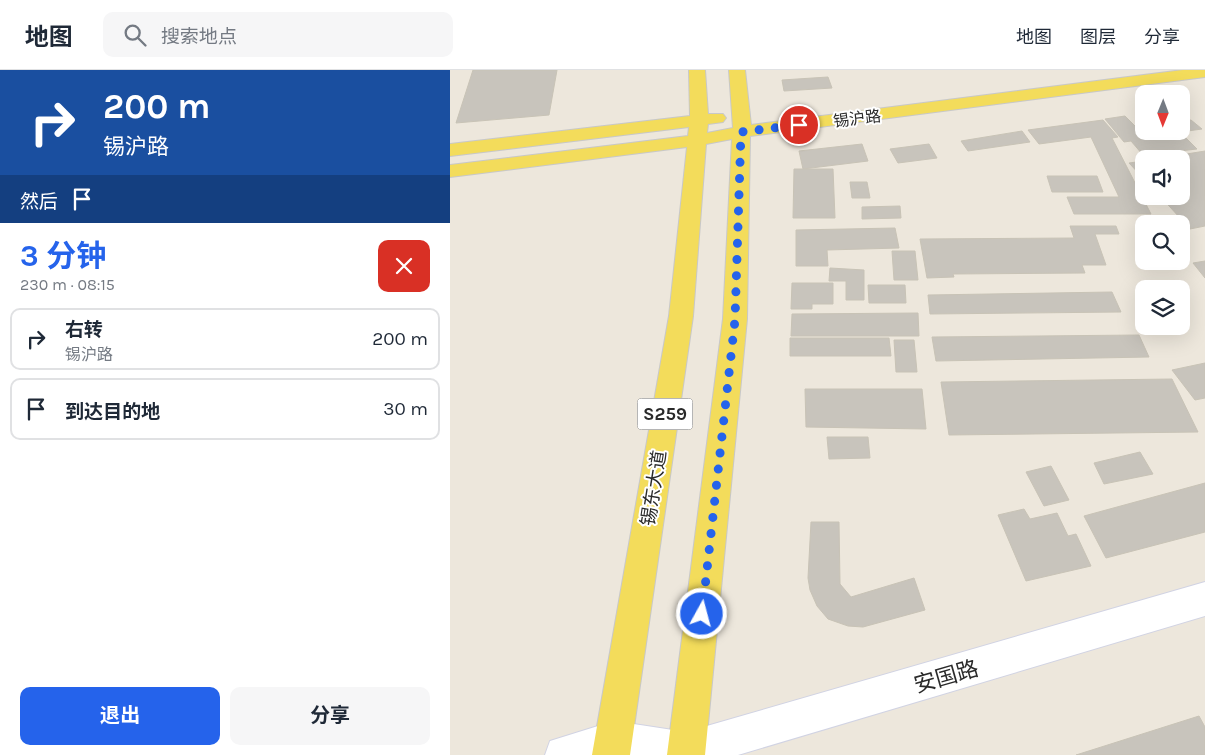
<!DOCTYPE html>
<html lang="zh">
<meta charset="utf-8">
<style>
:root{--surface:#fff;--page:#f6f6f7;--text:#1f2937;--muted:#747a83;--line:#e0e1e3;--accent:#2563eb}
body{margin:0;font-family:Karla,"Noto Sans SC",sans-serif;background:var(--page);color:var(--text);height:100vh;display:flex;flex-direction:column;font-size:19px;white-space:nowrap}
*{box-sizing:border-box;margin:0}
p{font-size:16px;color:var(--muted)}
.icon{flex:none;width:28px;height:28px;fill:none;stroke:currentColor;stroke-width:2;stroke-linecap:round;stroke-linejoin:round}
.map{position:relative;flex:1;overflow:hidden}
.side{display:flex;flex-direction:column;background:var(--surface);width:450px}
.side>*{flex:none}
.banner{background:#1a4fa0;color:#fff;overflow:hidden}
.needle{width:32px;rotate:181deg}
.controls{position:absolute;left:685px;top:15px;display:grid;gap:10px}
.controls a{display:grid;place-items:center;width:55px;height:55px;border-radius:10px;background:var(--surface);box-shadow:0 5px 20px #0002;font-size:25px}
.pin{position:absolute;display:grid;place-items:center;width:42px;height:42px;color:#fff;margin:-21px;border:2px solid #fff;border-radius:50%;box-shadow:0 1px 5px #0007}
.me{position:absolute;width:55px;margin:-28px;rotate:7deg;stroke-linejoin:round;filter:drop-shadow(0 0 4px #0008)}
.turn{display:flex;align-items:center;gap:18px;height:105px;padding:0 20px;font-size:22px}
.turn .icon{width:65px;height:65px;stroke-width:2.5}
.turn b{display:block;font-size:35px;line-height:42px}
.then{display:flex;align-items:center;height:48px;padding:0 20px;background:#0003;gap:10px;font-size:19px}
.round{display:grid;place-items:center;flex:none;width:52px;height:52px;border-radius:10px;background:var(--page)}
.summary{display:flex;align-items:center;justify-content:space-between;height:85px;padding:0 20px}
h1{font-size:30px;font-weight:700;line-height:38px;color:var(--accent)}
.primary-button{display:flex;gap:10px;margin-top:auto;padding:10px 20px}
.primary-button a{flex:1;height:58px;border-radius:10px;background:var(--accent);color:#fff;font-size:20px;font-weight:700;line-height:58px;text-align:center}
.primary-button a+a{background:var(--page);color:var(--text)}
ul{padding:0;list-style:none}
li{display:flex;align-items:center;gap:15px;height:62px;margin:0 10px 8px;padding:0 10px;border:2px solid var(--line);border-radius:10px}
li div{flex:1}
li b{display:block;font-size:19px}
li em{font-style:normal}
header{display:flex;align-items:center;gap:30px;box-sizing:border-box;height:70px;padding:0 25px;background:var(--surface);border-bottom:1px solid var(--line)}
header strong{font-size:24px}
nav{display:flex;gap:28px;margin-inline-start:auto;font-size:18px}
.search{width:350px;height:45px;background:var(--page);display:flex;align-items:center;gap:12px;box-sizing:border-box;padding:0 18px;border-radius:10px;color:var(--muted);font-size:19px}
main{display:flex;flex:1;min-height:0}
.map>svg:first-child{display:block}
.building{fill:#c8c4bc;stroke:#c8c3b6}
.lines{fill:none;stroke-linecap:round;stroke-linejoin:round}
.tertiary-casing{stroke:#d1d3e3;stroke-width:2}
.primary-casing{stroke:#c8c8c8;stroke-width:2}
.tertiary{fill:#fff;fill-rule:evenodd}
.primary{fill:#f3dc5b;fill-rule:evenodd}
.route{stroke:#2563eb;stroke-width:9;stroke-dasharray:0 16.2}
.labels{text-anchor:middle;stroke-width:4;stroke-linejoin:round;paint-order:stroke}
.far-street-label{font-size:16px;fill:#2a2a2a;stroke:#fff}
.shield{fill:#fff;stroke:#6a6a6a;stroke-width:1}
.shield-label{font-size:18px;font-weight:bold;fill:#2a2a2a}
.street-label{font-size:19px;fill:#2a2a2a;stroke:#fff}
.near-street-label{font-size:22px;fill:#2a2a2a;stroke:#fff}
</style>
<header>
<strong>地图</strong>
<div class="search"><svg class="icon" aria-label="search" viewBox="0 0 24 24"><circle cx="10" cy="10" r="6"/><path d="M15 15l6 6"/></svg>搜索地点</div>
<nav><a>地图</a><a>图层</a><a>分享</a></nav>
</header>
<main>
<section class="side">
<div class="banner">
<div class="turn"><svg class="icon" aria-label="right" viewBox="0 0 24 24"><path d="M7 20v-9h11M14 6l5 5-5 5"/></svg><div><b>200 m</b>锡沪路</div></div>
<div class="then">然后<svg class="icon" aria-label="arrive" viewBox="0 0 24 24"><path d="M6 21V4h12l-3 4 3 4H6"/></svg></div>
</div>
<div class="summary"><div><h1>3 分钟</h1><p>230 m · 08:15</p></div><a class="round" style="background:#d93025;color:#fff"><svg class="icon" aria-label="close" viewBox="0 0 24 24"><path d="M6 6l12 12M18 6L6 18"/></svg></a></div>
<ul>
<li><svg class="icon" aria-label="right" viewBox="0 0 24 24"><path d="M7 20v-9h11M14 6l5 5-5 5"/></svg><div><b>右转</b><p>锡沪路</p></div><em>200 m</em></li>
<li><svg class="icon" aria-label="arrive" viewBox="0 0 24 24"><path d="M6 21V4h12l-3 4 3 4H6"/></svg><div><b>到达目的地</b></div><em>30 m</em></li>
</ul>
<div class="primary-button"><a>退出</a><a>分享</a></div>
</section>
<div class="map">
<svg width="755" height="685" viewBox="0 0 755 685">
<rect width="100%" height="100%" fill="#ede7dc"/>
<g class="building">
<path d="M 23,0 L 107,0 L 99,45 L 6,53 Z"/>
<path d="M 378,7 L 382,18 L 334,21 L 332,10 Z"/>
<path d="M 675,46 L 685,56 L 694,55 L 694,61 L 731,61 L 731,51 L 741,50 L 752,59 L 730,62 L 747,79 L 693,85 L 681,71 L 674,72 L 655,49 Z"/>
<path d="M 653,50 L 668,67 L 662,68 L 701,144 L 624,144 L 617,127 L 669,127 L 641,67 L 589,74 L 578,60 Z"/>
<path d="M 572,61 L 580,72 L 518,81 L 511,71 Z"/>
<path d="M 412,74 L 418,91 L 353,99 L 349,81 Z"/>
<path d="M 479,74 L 487,88 L 448,93 L 440,79 Z"/>
<path d="M 755,81 L 755,156 L 740,159 L 710,126 L 731,126 L 731,89 L 706,89 Z"/>
<path d="M 694,91 L 694,109 L 679,93 Z"/>
<path d="M 344,99 L 383,99 L 385,148 L 343,148 Z"/>
<path d="M 597,106 L 647,106 L 653,122 L 602,122 Z"/>
<path d="M 400,112 L 417,112 L 420,128 L 402,128 Z"/>
<path d="M 450,136 L 451,148 L 412,149 L 412,137 Z"/>
<path d="M 620,156 L 666,156 L 669,164 L 645,164 L 656,195 L 632,195 L 635,203 L 503,204 L 504,207 L 477,208 L 470,169 L 624,168 Z"/>
<path d="M 445,158 L 449,178 L 377,180 L 378,196 L 346,196 L 346,160 Z"/>
<path d="M 442,181 L 465,181 L 468,210 L 444,210 Z"/>
<path d="M 755,191 L 755,208 L 743,193 Z"/>
<path d="M 380,198 L 414,200 L 414,230 L 396,230 L 396,211 L 379,211 Z"/>
<path d="M 342,213 L 383,213 L 383,234 L 362,234 L 362,239 L 341,239 Z"/>
<path d="M 418,215 L 455,215 L 456,233 L 419,233 Z"/>
<path d="M 662,222 L 671,242 L 480,244 L 478,225 Z"/>
<path d="M 468,243 L 469,266 L 341,266 L 342,244 Z"/>
<path d="M 689,265 L 699,287 L 486,291 L 482,267 Z"/>
<path d="M 340,268 L 439,268 L 441,286 L 340,286 Z"/>
<path d="M 444,270 L 464,270 L 467,302 L 446,302 Z"/>
<path d="M 755,293 L 755,328 L 745,330 L 722,300 Z"/>
<path d="M 722,309 L 748,362 L 499,365 L 491,312 Z"/>
<path d="M 355,319 L 472,319 L 476,359 L 356,357 Z"/>
<path d="M 377,367 L 418,367 L 420,388 L 379,389 Z"/>
<path d="M 690,382 L 703,404 L 654,414 L 644,393 Z"/>
<path d="M 601,396 L 619,430 L 594,436 L 576,402 Z"/>
<path d="M 755,413 L 755,462 L 656,488 L 634,446 Z"/>
<path d="M 574,439 L 580,449 L 607,443 L 618,466 L 626,464 L 641,496 L 576,511 L 548,445 Z"/>
<path d="M 361,452 L 389,452 L 390,514 L 401,527 L 464,508 L 475,540 L 413,557 L 398,556 L 378,549 L 367,536 L 360,520 L 358,508 Z"/>
<path d="M 749,646 L 755,657 L 755,685 L 626,685 Z"/>
</g>
<g class="lines">
<g class="tertiary-casing">
<path id="tertiary" d="M 755,512 L 755,546 L 288,685 L 95,685 L 100,671 L 164,651 L 236,662 Z"/>
</g>
<g class="primary-casing">
<path id="primary" d="M 239,0 L 255,0 L 258,44 L 273,44 L 276,48 L 273,52 L 258,54 L 257,63 L 283,58 L 279,0 L 295,0 L 301,55 L 733,0 L 755,0 L 755,7 L 300,66 L 297,249 L 255,685 L 217,685 L 273,249 L 282,69 L 256,74 L 243,246 L 180,685 L 142,685 L 219,246 L 237,77 L 0,107 L 0,95 L 238,66 L 239,57 L 0,86 L 0,74 L 240,46 Z"/>
</g>
<use href="#tertiary" class="tertiary"/>
<use href="#primary" class="primary"/>
</g>
<g class="lines">
<path class="route" d="M 252,544 L 285,250 L 291,62 L 349,55"/>
</g>
<g class="labels">
<g class="far-street-label">
<text transform="translate(407 48) rotate(-7)" y="6">锡沪路</text>
</g>
<rect class="shield" x="187.5" y="328.5" width="55" height="31" rx="4"/>
<g class="shield-label">
<text x="215" y="350">S259</text>
</g>
<g class="street-label">
<text transform="translate(203 418) rotate(-81)" y="7">锡东大道</text>
</g>
<g class="near-street-label">
<text transform="translate(496 606) rotate(-16)" y="8">安国路</text>
</g>
</g>
</svg>
<div class="controls">
<a><svg class="needle" viewBox="-14 -14 28 28"><path d="M0-13l5 13h-10z" fill="#e53935"/><path d="M0 13l5-13h-10z" fill="#747a83"/></svg></a>
<a><svg class="icon" aria-label="sound" viewBox="0 0 24 24"><path d="M4 9h4l5-4v14l-5-4H4zM17 9q2 3 0 6"/></svg></a>
<a><svg class="icon" aria-label="search" viewBox="0 0 24 24"><circle cx="10" cy="10" r="6"/><path d="M15 15l6 6"/></svg></a>
<a><svg class="icon" aria-label="layers" viewBox="0 0 24 24"><path d="M12 4l9 5-9 5-9-5zM3 14l9 5 9-5"/></svg></a>
</div>
<div class="pin" style="left:349px;top:55px;background:#d93025"><svg class="icon" aria-label="arrive" viewBox="0 0 24 24"><path d="M6 21V4h12l-3 4 3 4H6"/></svg></div>
<svg class="me" style="left:252px;top:544px" viewBox="-20 -20 40 40"><circle r="17" fill="#2563eb" stroke="#fff" stroke-width="3"/><path d="M0-11L8 9 0 5-8 9z" fill="#fff"/></svg>
</div>
</main>
